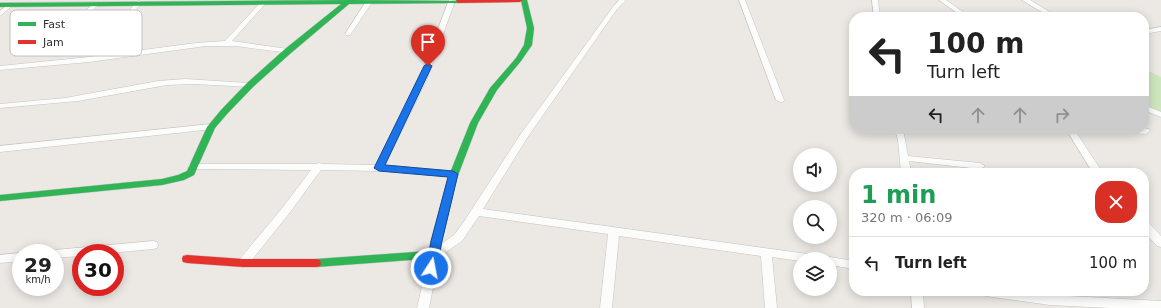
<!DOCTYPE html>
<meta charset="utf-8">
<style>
:root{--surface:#fff;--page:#f2f2f2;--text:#222;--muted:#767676;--line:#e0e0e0}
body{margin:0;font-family:"DejaVu Sans",sans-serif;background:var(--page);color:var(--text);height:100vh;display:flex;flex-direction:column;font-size:15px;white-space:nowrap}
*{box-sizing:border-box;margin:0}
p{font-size:13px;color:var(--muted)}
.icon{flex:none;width:22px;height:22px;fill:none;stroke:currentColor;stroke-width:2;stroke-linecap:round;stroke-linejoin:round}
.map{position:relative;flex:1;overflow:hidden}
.sheet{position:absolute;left:849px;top:168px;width:300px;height:128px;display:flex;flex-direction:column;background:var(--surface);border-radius:16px;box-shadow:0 2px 10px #0003}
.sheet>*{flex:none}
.hud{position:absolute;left:849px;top:12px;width:300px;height:122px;border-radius:16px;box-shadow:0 2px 10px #0003;background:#fff;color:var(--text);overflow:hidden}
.buttons{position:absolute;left:793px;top:148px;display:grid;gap:8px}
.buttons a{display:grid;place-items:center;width:44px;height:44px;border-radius:50%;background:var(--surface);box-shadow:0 2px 10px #0003;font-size:20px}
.speed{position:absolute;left:12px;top:244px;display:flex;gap:8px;font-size:20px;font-weight:700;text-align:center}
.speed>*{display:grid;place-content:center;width:52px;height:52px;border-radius:50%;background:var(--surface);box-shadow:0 2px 10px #0003;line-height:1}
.speed small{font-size:10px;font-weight:400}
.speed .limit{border:6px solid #d22;background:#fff;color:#111}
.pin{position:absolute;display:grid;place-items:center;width:34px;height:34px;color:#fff;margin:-41px -17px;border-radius:50% 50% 50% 0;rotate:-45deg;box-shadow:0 0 4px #0007}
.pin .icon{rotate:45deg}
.me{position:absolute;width:44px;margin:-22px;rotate:11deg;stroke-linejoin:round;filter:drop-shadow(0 0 3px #0008)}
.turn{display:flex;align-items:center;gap:14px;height:84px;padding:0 12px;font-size:18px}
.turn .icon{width:52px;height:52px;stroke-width:2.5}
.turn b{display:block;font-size:28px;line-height:34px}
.lanes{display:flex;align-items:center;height:38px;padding:0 12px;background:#0003;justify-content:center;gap:20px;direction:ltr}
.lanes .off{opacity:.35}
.round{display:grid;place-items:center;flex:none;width:42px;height:42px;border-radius:16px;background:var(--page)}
.headline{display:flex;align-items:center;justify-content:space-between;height:68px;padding:0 12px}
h1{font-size:24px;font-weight:800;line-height:30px;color:#1e9e55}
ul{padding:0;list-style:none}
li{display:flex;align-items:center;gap:12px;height:52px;padding:0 12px;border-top:1px solid var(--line)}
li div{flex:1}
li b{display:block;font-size:15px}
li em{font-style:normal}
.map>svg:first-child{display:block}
.green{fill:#cee6be}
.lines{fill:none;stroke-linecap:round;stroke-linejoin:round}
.street-casing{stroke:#c5c4c5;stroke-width:1}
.fast-casing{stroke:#c5c4c5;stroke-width:1}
.jam-casing{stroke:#c5c4c5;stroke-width:1}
.street{fill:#fcfcfb;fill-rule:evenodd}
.fast{fill:#30b455;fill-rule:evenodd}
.jam{fill:#e5322d;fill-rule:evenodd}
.route{fill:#1a73e8;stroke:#114b97}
.key{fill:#fff;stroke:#c0c0c0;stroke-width:1}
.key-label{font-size:11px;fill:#2e2e2e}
</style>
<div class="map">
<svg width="1161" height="308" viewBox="0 0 1161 308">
<rect width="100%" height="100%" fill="#ece8e4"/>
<path class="green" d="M 1144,69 L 1161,77 L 1161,112 L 1144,104 Z"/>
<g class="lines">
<g class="street-casing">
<g id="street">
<path d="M 367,0 L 373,1 L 350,35 L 346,35 L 345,34 Z"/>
<path d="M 449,0 L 455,1 L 427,79 L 385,165 L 453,171 L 458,174 L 456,176 L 453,177 L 379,171 L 321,170 L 291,211 L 247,266 L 243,267 L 239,266 L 238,263 L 239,260 L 283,207 L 311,170 L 193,169 L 190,168 L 188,166 L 190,164 L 315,164 L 319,163 L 323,164 L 376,165 L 419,79 Z"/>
<path d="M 619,0 L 626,0 L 617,9 L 527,138 L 483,209 L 815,255 L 819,256 L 820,259 L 800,259 L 800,261 L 772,257 L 777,308 L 765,308 L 761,256 L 619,236 L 612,308 L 600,308 L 608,234 L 479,216 L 462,241 L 439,257 L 429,308 L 417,308 L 430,252 L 454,235 L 463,223 L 520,135 L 613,7 Z"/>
<path d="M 739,0 L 745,0 L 784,100 L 783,102 L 780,102 L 776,100 Z"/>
<path d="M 872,0 L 878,0 L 880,17 L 874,17 Z"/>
<path d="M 939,0 L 946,0 L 970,17 L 963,17 Z"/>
<path d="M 1022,0 L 1030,0 L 1058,17 L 1050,17 Z"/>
<path d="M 139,1 L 142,3 L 141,4 L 116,30 L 112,30 L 112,28 L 137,2 Z"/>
<path d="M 263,1 L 266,3 L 265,4 L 232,41 L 288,49 L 292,51 L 291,53 L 235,46 L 206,46 L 89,62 L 0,70 L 0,66 L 89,57 L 196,43 L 225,41 L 261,2 Z"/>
<path d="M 96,2 L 98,3 L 98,5 C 90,13 76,28 65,26 L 65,24 L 79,16 Z"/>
<path d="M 10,3 L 12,4 L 12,6 L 0,16 L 0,11 Z"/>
<path d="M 1161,27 L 1161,31 L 1144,34 L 1144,30 Z"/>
<path d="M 185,79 L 250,83 L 254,85 L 250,87 L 195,84 L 167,85 L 78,101 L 0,108 L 0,104 L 65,98 L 158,81 Z"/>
<path d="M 1144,105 L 1161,112 L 1161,117 L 1144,110 Z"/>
<path d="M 211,124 L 214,125 L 215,127 L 214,129 L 0,152 L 0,146 Z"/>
<path d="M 1144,128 L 1149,129 L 1150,131 L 1146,134 L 1111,132 L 1107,129 Z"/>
<path d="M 895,129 L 903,129 L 908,156 L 980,163 L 985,166 L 980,169 L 909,161 L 911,173 L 901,173 L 898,140 Z"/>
<path d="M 1066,129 L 1074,129 L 1103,173 L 1093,173 Z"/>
<path d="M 1144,221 L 1148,222 L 1161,236 L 1161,247 L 1157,246 L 1144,232 Z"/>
<path d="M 153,241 L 157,242 L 158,245 L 157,248 L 153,249 L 110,253 L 81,253 L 81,256 L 55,258 L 55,253 L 50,253 L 55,250 Z"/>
<path d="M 21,253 L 21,261 L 0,263 L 0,255 Z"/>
<path d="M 830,257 L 854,261 L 854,269 L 830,265 L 830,259 L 826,259 Z"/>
<path d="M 911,291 L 923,291 L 924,308 L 912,308 Z"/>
<path d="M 979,291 L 1019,291 L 1050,295 L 1161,301 L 1161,308 L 1110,308 L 1050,305 L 985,296 L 981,294 Z"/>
</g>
</g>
<g class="fast-casing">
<g id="fast">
<path d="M 352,0 L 462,1 L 459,3 L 349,4 L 291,53 L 253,87 L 227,114 L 215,128 L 194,175 L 184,180 L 162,185 L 0,201 L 0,195 L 162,179 L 178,175 L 187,171 L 207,127 L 221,110 L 247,83 L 285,49 L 341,4 L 0,7 L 0,3 Z"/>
<path d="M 521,0 L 527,0 L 534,28 L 532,45 L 521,61 L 497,90 L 478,123 L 457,178 L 438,258 L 316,267 L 312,266 L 311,263 L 312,260 L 316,259 L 429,251 L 448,178 L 470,123 L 490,88 L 516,58 L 524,45 L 527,28 Z"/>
</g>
</g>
<g class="jam-casing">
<g id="jam">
<path d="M 456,0 L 523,0 L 520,2 L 459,3 L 457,2 Z"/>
<path d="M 187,255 L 243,259 L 316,259 L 320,260 L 321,263 L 320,266 L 316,267 L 243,267 L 187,263 L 183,262 L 182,259 L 183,256 Z"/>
</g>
</g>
<use href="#street" class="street"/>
<use href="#fast" class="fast"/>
<use href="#jam" class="jam"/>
</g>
<path class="route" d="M 428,63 L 432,66 L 385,165 L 453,171 L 458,174 L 442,241 L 437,268 L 435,271 L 431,273 L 427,271 L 426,268 L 431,241 L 448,177 L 379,171 L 374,168 L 424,66 Z"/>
<rect x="10" y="10" width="132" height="46" rx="6" class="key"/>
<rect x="18" y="22" width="18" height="4" fill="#30b455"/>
<rect x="18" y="40" width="18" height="4" fill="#e5322d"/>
<g class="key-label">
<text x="43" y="28">Fast</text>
<text x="43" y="46">Jam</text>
</g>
</svg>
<div class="buttons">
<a><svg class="icon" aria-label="sound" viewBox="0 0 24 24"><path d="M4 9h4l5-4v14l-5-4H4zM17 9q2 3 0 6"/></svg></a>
<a><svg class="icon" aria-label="search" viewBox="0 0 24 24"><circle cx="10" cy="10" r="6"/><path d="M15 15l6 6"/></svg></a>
<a><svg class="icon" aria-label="layers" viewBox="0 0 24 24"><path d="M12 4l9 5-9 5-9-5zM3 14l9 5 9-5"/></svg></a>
</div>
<div class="speed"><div>29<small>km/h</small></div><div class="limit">30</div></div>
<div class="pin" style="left:428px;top:66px;background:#d93025"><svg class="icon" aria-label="arrive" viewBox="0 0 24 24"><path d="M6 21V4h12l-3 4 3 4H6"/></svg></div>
<svg class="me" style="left:431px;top:268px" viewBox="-20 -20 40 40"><circle r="17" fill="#1a73e8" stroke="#fff" stroke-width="3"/><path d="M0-11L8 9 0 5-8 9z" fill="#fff"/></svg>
<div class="hud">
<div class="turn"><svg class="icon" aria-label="left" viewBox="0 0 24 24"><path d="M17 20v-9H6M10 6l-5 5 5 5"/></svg><div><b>100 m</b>Turn left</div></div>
<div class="lanes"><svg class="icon" aria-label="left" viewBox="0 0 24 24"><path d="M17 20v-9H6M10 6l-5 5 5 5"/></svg><svg class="icon off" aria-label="ahead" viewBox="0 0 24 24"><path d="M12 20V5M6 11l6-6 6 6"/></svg><svg class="icon off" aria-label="ahead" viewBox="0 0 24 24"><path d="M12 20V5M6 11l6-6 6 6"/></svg><svg class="icon off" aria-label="right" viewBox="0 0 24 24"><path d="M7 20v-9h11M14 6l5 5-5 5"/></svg></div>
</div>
<section class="sheet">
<div class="headline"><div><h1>1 min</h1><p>320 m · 06:09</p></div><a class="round" style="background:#d93025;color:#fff"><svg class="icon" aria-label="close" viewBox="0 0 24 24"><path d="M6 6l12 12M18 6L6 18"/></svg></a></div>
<ul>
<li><svg class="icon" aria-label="left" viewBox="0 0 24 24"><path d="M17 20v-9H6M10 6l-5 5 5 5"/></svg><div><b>Turn left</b></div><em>100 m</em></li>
</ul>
</section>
</div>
